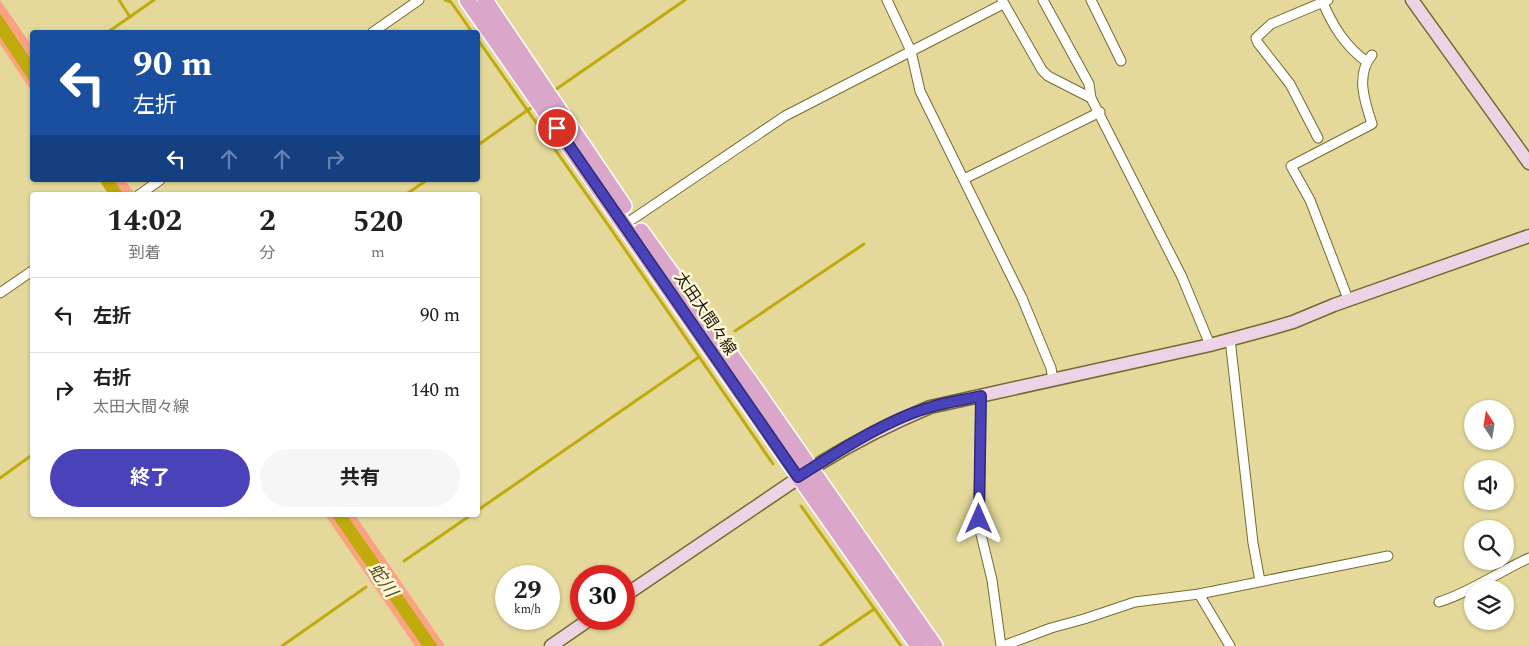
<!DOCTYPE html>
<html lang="ja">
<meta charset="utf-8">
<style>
:root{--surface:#fff;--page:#f6f6f6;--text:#202124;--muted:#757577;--line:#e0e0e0;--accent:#4942b8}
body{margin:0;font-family:Spectral,"Noto Sans JP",serif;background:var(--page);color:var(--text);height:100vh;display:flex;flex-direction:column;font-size:19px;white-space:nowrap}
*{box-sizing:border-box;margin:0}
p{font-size:16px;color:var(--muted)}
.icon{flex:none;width:28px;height:28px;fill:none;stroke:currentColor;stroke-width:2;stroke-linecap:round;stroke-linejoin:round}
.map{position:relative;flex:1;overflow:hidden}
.panel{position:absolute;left:30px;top:192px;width:450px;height:325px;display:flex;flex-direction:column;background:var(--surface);border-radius:5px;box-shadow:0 1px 4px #0004}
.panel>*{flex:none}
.guide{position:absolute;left:30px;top:30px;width:450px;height:152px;border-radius:5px;box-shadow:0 1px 4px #0004;background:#1a4fa0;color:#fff;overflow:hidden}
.needle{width:32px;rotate:348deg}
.controls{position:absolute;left:1464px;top:400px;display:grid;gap:10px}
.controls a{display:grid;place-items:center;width:50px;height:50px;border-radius:50%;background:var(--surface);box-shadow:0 1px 4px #0004;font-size:25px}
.speed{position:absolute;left:495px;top:565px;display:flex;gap:10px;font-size:25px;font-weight:700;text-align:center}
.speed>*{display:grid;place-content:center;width:65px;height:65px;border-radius:50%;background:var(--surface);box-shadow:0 1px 4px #0004;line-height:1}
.speed small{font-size:12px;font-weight:400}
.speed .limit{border:8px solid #d22;background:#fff;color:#111}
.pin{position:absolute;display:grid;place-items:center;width:42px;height:42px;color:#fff;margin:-21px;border:2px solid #fff;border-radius:50%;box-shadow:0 1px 5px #0007}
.me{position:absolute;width:55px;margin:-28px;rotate:0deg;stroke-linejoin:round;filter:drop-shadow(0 0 4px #0008)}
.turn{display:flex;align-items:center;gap:18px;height:105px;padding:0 20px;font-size:22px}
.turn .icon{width:65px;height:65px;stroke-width:2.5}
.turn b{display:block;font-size:35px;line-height:42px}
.lanes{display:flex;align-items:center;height:48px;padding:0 20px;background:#0003;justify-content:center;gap:25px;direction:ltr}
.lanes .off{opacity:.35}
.eta{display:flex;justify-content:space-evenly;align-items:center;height:85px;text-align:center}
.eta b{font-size:30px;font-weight:700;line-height:35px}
.button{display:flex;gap:10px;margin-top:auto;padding:10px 20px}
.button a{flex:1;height:58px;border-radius:30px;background:var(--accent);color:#fff;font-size:20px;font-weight:700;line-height:58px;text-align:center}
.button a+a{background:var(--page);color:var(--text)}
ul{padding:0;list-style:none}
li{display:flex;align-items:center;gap:15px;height:75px;padding:0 20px;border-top:1px solid var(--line)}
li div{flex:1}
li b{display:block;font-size:19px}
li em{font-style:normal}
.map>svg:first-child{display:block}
.green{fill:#fca183}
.water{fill:#c0aa0c}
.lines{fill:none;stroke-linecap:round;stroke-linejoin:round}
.stream{stroke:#c0aa0c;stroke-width:3}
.street-casing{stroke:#766b2e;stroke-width:11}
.secondary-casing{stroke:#766b2e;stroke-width:15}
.primary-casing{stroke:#fff;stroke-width:18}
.street{stroke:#fff;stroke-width:9}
.secondary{stroke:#edd3e5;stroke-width:12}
.primary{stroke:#daa7cb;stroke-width:15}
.route-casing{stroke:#2f2b78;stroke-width:12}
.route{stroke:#4942b8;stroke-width:9}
.labels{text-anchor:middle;stroke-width:5;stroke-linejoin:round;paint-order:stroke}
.street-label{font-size:16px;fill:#191400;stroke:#fff9da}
.water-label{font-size:18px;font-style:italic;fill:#59501b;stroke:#fff9da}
</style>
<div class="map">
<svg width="1529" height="646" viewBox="0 0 1529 646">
<rect width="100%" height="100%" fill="#e4d99a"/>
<g class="green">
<path d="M 0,0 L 32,46 L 32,61 L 0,13 Z"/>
<path d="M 0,37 L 32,85 L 32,92 L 0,44 Z"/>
<path d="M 114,180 L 125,180 L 133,192 L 133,195 L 124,195 Z"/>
<path d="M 325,515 L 331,515 L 422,646 L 415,646 Z"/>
<path d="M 347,515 L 355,515 L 445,646 L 438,646 Z"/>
</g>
<g class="water">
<path d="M 0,13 L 32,61 L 32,85 L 0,37 Z"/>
<path d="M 99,180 L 114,180 L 124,195 L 109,195 Z"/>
<path d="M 331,515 L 347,515 L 438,646 L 422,646 Z"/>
</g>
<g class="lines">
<g class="stream">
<path d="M 119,0 L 130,17"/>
<path d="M 445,0 L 451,2 L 472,32"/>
<path d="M 108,32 L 154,0"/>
<path d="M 478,40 L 606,222 L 773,464"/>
<path d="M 552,92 L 685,0"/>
<path d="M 478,145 L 535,105"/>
<path d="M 145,181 L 147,180"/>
<path d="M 405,195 L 427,180"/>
<path d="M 735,331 L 864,244"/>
<path d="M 0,478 L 32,455"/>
<path d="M 801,506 L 901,646"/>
<path d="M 478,510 L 699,357"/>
<path d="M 404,561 L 471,515"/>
<path d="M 282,646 L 366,587"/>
<path d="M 820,646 L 874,609"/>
</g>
<g class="street-casing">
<g id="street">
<path d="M 887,0 L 911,51 L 920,91 L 1022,298 L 1051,368 L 1053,380"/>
<path d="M 1002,0 L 1042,70 L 1048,76 L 1091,98"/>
<path d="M 1043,0 L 1089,84 L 1091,98 L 1182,277 L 1210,345"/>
<path d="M 1091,0 L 1121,61"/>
<path d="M 1323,3 C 1333,26 1345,46 1367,62"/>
<path d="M 373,32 L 419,0"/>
<path d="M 1318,138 L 1290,84 L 1258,43 L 1256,38 L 1271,24 L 1328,0"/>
<path d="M 964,179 L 1100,112"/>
<path d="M 139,195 L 160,180"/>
<path d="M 633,219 L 785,116 L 1003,4"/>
<path d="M 0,293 L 32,271"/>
<path d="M 1348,299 L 1310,200 L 1291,166 L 1372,124 C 1365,102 1355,75 1372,55"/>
<path d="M 1230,339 L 1253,543 L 1260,581"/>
<path d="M 981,396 L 979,526 L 992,580 L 1001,646"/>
<path d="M 1199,594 L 1230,646"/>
<path d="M 1439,602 C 1471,592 1498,572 1529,558"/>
<path d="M 1003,646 L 1051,628 L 1084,619 L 1135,602 L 1199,594 L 1388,556"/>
</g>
</g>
<g class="secondary-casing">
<g id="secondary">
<path d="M 1412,0 L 1529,163"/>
<path d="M 624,596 L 822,462 C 856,441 892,423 930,407 L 1210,345 L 1269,329 L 1293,322 L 1334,305 L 1529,236"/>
<path d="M 551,646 L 590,619"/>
</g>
</g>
<g class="primary-casing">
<g id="primary">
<path d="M 467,0 C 618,215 766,432 918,646"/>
<path d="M 485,0 L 624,206"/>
<path d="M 641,231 L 749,380 L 935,646"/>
</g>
</g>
<use href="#street" class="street"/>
<use href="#secondary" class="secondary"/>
<use href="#primary" class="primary"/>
</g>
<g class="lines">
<g class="route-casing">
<path id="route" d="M 557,128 L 798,477 C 836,453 887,419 931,407 C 947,402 964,400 981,396 L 979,519"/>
</g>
<use href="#route" class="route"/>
</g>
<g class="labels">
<g class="street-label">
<text transform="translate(706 313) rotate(56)" y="6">太田大間々線</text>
</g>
<g class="water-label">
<text transform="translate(383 580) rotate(55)" y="6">蛇川</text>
</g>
</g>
</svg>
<div class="controls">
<a><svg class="needle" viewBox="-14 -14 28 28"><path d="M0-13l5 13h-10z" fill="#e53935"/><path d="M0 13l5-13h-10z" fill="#757577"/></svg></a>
<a><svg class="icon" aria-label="sound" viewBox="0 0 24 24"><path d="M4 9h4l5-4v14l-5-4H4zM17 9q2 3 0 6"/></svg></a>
<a><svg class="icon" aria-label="search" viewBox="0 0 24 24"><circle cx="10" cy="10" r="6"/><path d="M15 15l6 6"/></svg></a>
<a><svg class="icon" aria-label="layers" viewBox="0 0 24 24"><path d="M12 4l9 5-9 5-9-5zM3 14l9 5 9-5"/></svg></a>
</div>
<div class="speed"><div>29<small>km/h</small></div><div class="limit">30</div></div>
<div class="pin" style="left:557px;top:128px;background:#d93025"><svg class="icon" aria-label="arrive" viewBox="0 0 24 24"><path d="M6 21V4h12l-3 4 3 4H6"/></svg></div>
<svg class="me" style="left:979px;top:519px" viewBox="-20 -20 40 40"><path d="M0-17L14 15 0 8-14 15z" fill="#4942b8" stroke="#fff" stroke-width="4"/></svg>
<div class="guide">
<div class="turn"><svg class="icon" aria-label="left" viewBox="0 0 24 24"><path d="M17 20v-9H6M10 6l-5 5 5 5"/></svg><div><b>90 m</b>左折</div></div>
<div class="lanes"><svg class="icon" aria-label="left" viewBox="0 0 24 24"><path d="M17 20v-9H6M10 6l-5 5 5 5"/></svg><svg class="icon off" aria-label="ahead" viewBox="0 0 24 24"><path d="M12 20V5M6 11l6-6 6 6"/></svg><svg class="icon off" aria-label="ahead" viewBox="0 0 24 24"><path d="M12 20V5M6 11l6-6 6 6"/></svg><svg class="icon off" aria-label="right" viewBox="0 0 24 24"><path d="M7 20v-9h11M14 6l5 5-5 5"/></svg></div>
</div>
<section class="panel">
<div class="eta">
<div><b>14:02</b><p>到着</p></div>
<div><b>2</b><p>分</p></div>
<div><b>520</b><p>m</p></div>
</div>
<ul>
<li><svg class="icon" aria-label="left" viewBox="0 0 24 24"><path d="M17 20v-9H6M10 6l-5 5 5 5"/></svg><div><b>左折</b></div><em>90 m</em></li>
<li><svg class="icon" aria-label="right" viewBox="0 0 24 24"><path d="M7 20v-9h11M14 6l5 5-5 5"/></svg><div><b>右折</b><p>太田大間々線</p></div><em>140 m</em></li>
</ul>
<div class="button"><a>終了</a><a>共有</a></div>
</section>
</div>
